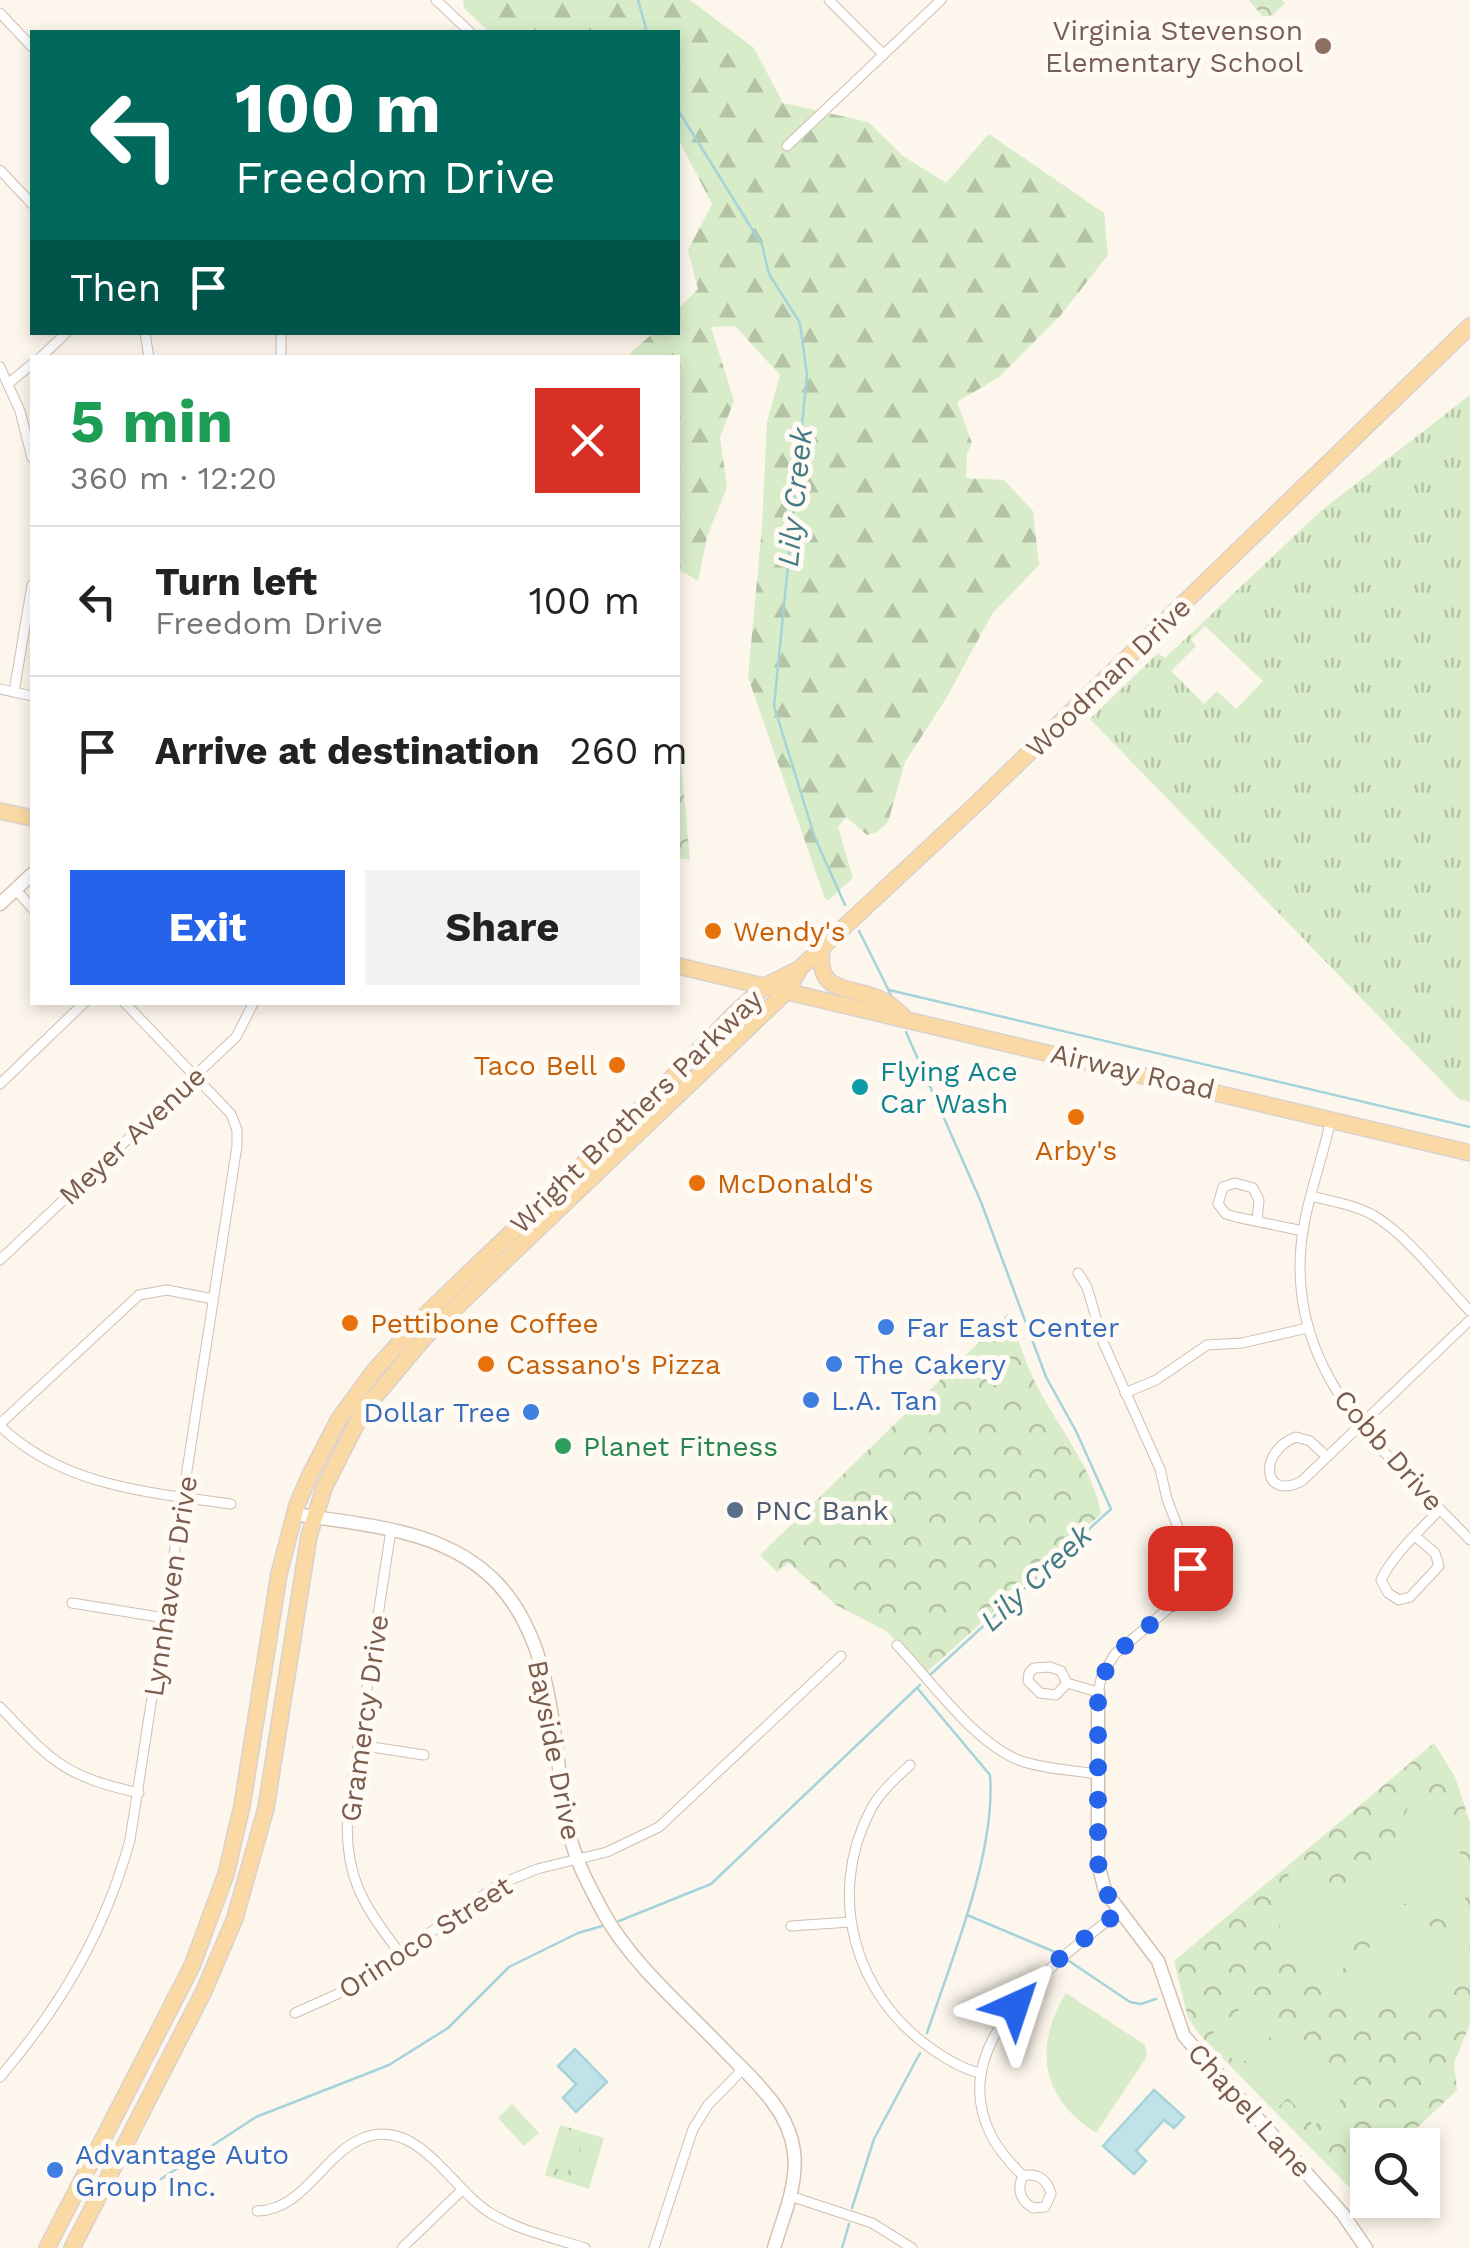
<!DOCTYPE html>
<meta charset="utf-8">
<style>
:root{--surface:#fff;--page:#f2f2f2;--text:#222;--muted:#767676;--line:#e0e0e0;--accent:#2563eb}
body{margin:0;font-family:"Work Sans",sans-serif;background:var(--page);color:var(--text);height:100vh;display:flex;flex-direction:column;font-size:38px;white-space:nowrap}
*{box-sizing:border-box;margin:0}
p{font-size:32px;color:var(--muted)}
.icon{flex:none;width:55px;height:55px;fill:none;stroke:currentColor;stroke-width:2;stroke-linecap:round;stroke-linejoin:round}
.map{position:relative;flex:1;overflow:hidden}
.drawer{position:absolute;left:30px;top:355px;width:650px;height:650px;display:flex;flex-direction:column;background:var(--surface);border-radius:0px;box-shadow:0 5px 15px #0003}
.drawer>*{flex:none}
.banner{position:absolute;left:30px;top:30px;width:650px;height:305px;border-radius:0px;box-shadow:0 5px 15px #0003;background:#00695c;color:#fff;overflow:hidden}
.controls{position:absolute;left:1350px;top:2128px;display:grid;gap:20px}
.controls a{display:grid;place-items:center;width:90px;height:90px;border-radius:0px;background:var(--surface);box-shadow:0 5px 15px #0003;font-size:50px}
.pin{position:absolute;display:grid;place-items:center;width:85px;height:85px;color:#fff;margin:-42px;border-radius:20px;box-shadow:0 5px 15px #0006}
.me{position:absolute;width:110px;margin:-55px;rotate:42deg;stroke-linejoin:round;filter:drop-shadow(0 0 8px #0008)}
.turn{display:flex;align-items:center;gap:35px;height:210px;padding:0 40px;font-size:45px}
.turn .icon{width:130px;height:130px;stroke-width:2.5}
.turn b{display:block;font-size:70px;line-height:85px}
.then{display:flex;align-items:center;height:95px;padding:0 40px;background:#0003;gap:20px;font-size:38px}
.round{display:grid;place-items:center;flex:none;width:105px;height:105px;border-radius:0px;background:var(--page)}
.head{display:flex;align-items:center;justify-content:space-between;height:170px;padding:0 40px}
h1{font-size:60px;font-weight:700;line-height:75px;color:#1e9e55}
.button{display:flex;gap:20px;margin-top:auto;padding:20px 40px}
.button a{flex:1;height:115px;border-radius:0px;background:var(--accent);color:#fff;font-size:40px;font-weight:700;line-height:115px;text-align:center}
.button a+a{background:var(--page);color:var(--text)}
ul{padding:0;list-style:none}
li{display:flex;align-items:center;gap:30px;height:150px;padding:0 40px;border-top:2px solid var(--line)}
li div{flex:1}
li b{display:block;font-size:38px}
li em{font-style:normal}
.map>svg:first-child{display:block}
.grass{fill:url(#grass-tufts);fill-rule:evenodd}
.forest{fill:url(#forest-firs)}
.park{fill:url(#park-crowns)}
.pitch{fill:#d8ecc9}
.water{fill:#bfe3e8;stroke:#a5d3da;stroke-width:2.5}
.lines{fill:none;stroke-linecap:round;stroke-linejoin:round}
.stream{stroke:#a5d3da;stroke-width:2.5}
.street-casing{stroke:#d1beb0;stroke-width:11}
.secondary-casing{stroke:#d6c0b0;stroke-width:15}
.primary-casing{stroke:#dad1cd;stroke-width:18}
.street{stroke:#fff;stroke-width:9}
.secondary{stroke:#fff;stroke-width:12}
.primary{stroke:#fbd9a5;stroke-width:15}
.route{stroke:#2563eb;stroke-width:18;stroke-dasharray:0 32.4}
.education-dot{fill:#8d6e63;stroke:#fffaf3;stroke-width:4}
.food-dot{fill:#e8710a;stroke:#fffaf3;stroke-width:4}
.culture-dot{fill:#0f9aa8;stroke:#fffaf3;stroke-width:4}
.shop-dot{fill:#3f7fe0;stroke:#fffaf3;stroke-width:4}
.leisure-dot{fill:#2e9e5b;stroke:#fffaf3;stroke-width:4}
.service-dot{fill:#5c6f8a;stroke:#fffaf3;stroke-width:4}
.labels{text-anchor:middle;stroke-width:10;stroke-linejoin:round;paint-order:stroke}
.education-label{font-size:28px;fill:#785e54;stroke:#fffaf3;text-anchor:end}
.street-label{font-size:28px;fill:#7a5c4d;stroke:#fffaf3}
.food-label{font-size:28px;fill:#c56008;stroke:#fffaf3;text-anchor:start}
.culture-label{font-size:28px;fill:#0d838f;stroke:#fffaf3;text-anchor:start}
.shop-label{font-size:28px;fill:#366cbe;stroke:#fffaf3;text-anchor:start}
.leisure-label{font-size:28px;fill:#27864d;stroke:#fffaf3;text-anchor:start}
.service-label{font-size:28px;fill:#4e5e75;stroke:#fffaf3;text-anchor:start}
.water-label{font-size:30px;font-style:italic;fill:#437c86;stroke:#fffaf3}
</style>
<div class="map">
<svg width="1470" height="2248" viewBox="0 0 1470 2248">
<defs>
<pattern id="grass-tufts" width="24" height="20" patternUnits="userSpaceOnUse" patternTransform="scale(2.5)"><rect width="24" height="20" fill="#d8ecc9"/><path d="M3 7l-1-3M5 7V3M7 7l1-3M15 17l-1-3M17 17v-4M19 17l1-3" fill="none" stroke="#b4c2a5"/></pattern>
<pattern id="forest-firs" width="22" height="20" patternUnits="userSpaceOnUse" patternTransform="scale(2.5)"><rect width="22" height="20" fill="#d8ecc9"/><path d="M5 1l3.5 6h-7zM16 11l3.5 6h-7z" fill="#b4c2a5"/></pattern>
<pattern id="park-crowns" width="20" height="18" patternUnits="userSpaceOnUse" patternTransform="scale(2.5)"><rect width="20" height="18" fill="#d8ecc9"/><path d="M2 6a3 3 0 1 1 6 0M12 15a3 3 0 1 1 6 0" fill="none" stroke="#b4c2a5"/></pattern>
</defs>
<rect width="100%" height="100%" fill="#fdf6ec"/>
<path class="grass" d="M 1470,395 L 1470,1102 L 1459,1099 L 1090,719 L 1158,653 L 1165,658 L 1322,510 ZM 1205,626 L 1263,681 L 1236,709 L 1217,691 L 1204,704 L 1171,671 L 1196,646 L 1191,640 Z"/>
<path class="forest" d="M 463,0 L 690,0 L 754,48 L 783,103 L 868,122 L 903,156 L 946,183 L 989,134 L 1104,213 L 1108,255 L 1060,316 L 999,377 L 957,402 L 972,443 L 967,454 L 966,478 L 1004,480 L 1033,511 L 1039,565 L 992,614 L 947,697 L 905,762 L 888,822 L 877,832 L 867,835 L 846,817 L 838,827 L 853,878 L 829,900 L 825,899 L 748,677 L 762,527 L 767,422 L 780,375 L 735,326 L 711,327 L 734,401 L 720,437 L 727,487 L 707,537 L 698,581 L 678,569 L 678,358 L 626,357 L 653,333 L 678,332 L 678,309 L 698,289 L 688,250 L 712,204 L 678,138 L 678,32 L 489,32 L 464,8 Z"/>
<g class="park">
<path d="M 1249,0 L 1282,0 L 1285,3 L 1272,16 L 1262,16 Z"/>
<path d="M 678,731 L 690,860 L 678,858 Z"/>
<path d="M 1008,1314 C 1017,1336 1024,1359 1034,1380 C 1053,1420 1095,1470 1101,1514 L 927,1672 L 886,1631 L 836,1605 L 789,1563 L 777,1572 L 760,1555 Z"/>
<path d="M 1434,1743 L 1455,1777 L 1470,1822 L 1470,2024 L 1454,2063 L 1457,2090 L 1399,2145 L 1368,2145 L 1367,2175 L 1352,2190 L 1200,2035 L 1188,2018 L 1174,1961 Z"/>
<path d="M 560,2125 L 604,2138 L 589,2189 L 545,2175 Z"/>
</g>
<g class="pitch">
<path d="M 1412,1799 C 1466,1823 1470,1874 1462,1929 L 1377,1891 L 1374,1884 Z"/>
<path d="M 1296,1872 L 1369,1898 L 1373,1907 L 1337,1981 C 1288,1954 1263,1931 1289,1874 Z"/>
<path d="M 1392,1909 L 1470,1944 L 1467,1971 L 1441,1996 L 1406,2009 L 1370,2007 L 1347,1997 L 1385,1912 Z"/>
<path d="M 1066,1993 L 1145,2045 L 1147,2055 L 1144,2061 L 1096,2133 C 1041,2098 1033,2047 1066,1993 Z"/>
<path d="M 1243,2006 L 1257,2020 L 1252,2025 L 1258,2021 L 1272,2036 L 1239,2066 L 1210,2036 Z"/>
<path d="M 1276,2034 L 1341,2101 L 1314,2126 L 1288,2098 L 1275,2110 L 1238,2071 Z"/>
<path d="M 512,2104 L 539,2133 L 524,2146 L 498,2118 Z"/>
<path d="M 563,2134 L 578,2138 L 568,2172 L 552,2168 Z"/>
<path d="M 583,2140 L 601,2145 L 590,2180 L 573,2174 Z"/>
</g>
<g class="water">
<path d="M 575,2049 L 607,2082 L 576,2112 L 563,2098 L 576,2084 L 558,2066 Z"/>
<path d="M 1154,2090 L 1184,2117 L 1174,2128 L 1164,2120 L 1136,2151 L 1146,2161 L 1134,2174 L 1103,2146 Z"/>
</g>
<g class="lines">
<g class="stream">
<path d="M 638,0 L 647,32"/>
<path d="M 678,110 L 762,245 L 769,274 L 800,323 L 807,375 L 774,706 L 815,838 L 845,905"/>
<path d="M 859,931 L 893,999"/>
<path d="M 889,990 L 1470,1127"/>
<path d="M 906,1032 L 981,1202 L 1046,1377 L 1076,1431 L 1111,1509 L 931,1674"/>
<path d="M 918,1689 L 990,1775 C 996,1853 952,1958 927,2033"/>
<path d="M 967,1915 L 1055,1952"/>
<path d="M 619,1921 L 711,1884 L 920,1685"/>
<path d="M 1069,1961 L 1130,2002 L 1141,2004 L 1156,1999"/>
<path d="M 161,2179 L 256,2117 L 389,2065 L 448,2028 L 509,1967 L 578,1933 L 602,1926"/>
<path d="M 852,2208 L 874,2139 L 920,2053"/>
<path d="M 842,2248 L 849,2224"/>
</g>
<g class="street-casing">
<g id="street">
<path d="M 436,0 L 470,32"/>
<path d="M 829,0 L 882,53"/>
<path d="M 0,13 L 32,47"/>
<path d="M 787,146 L 941,0"/>
<path d="M 0,170 L 32,204"/>
<path d="M 145,332 L 149,358"/>
<path d="M 281,332 L 281,358"/>
<path d="M 40,358 L 67,332"/>
<path d="M 0,367 L 20,411 L 32,458"/>
<path d="M 9,383 L 32,364"/>
<path d="M 0,689 L 32,696"/>
<path d="M 14,692 L 32,585"/>
<path d="M 16,890 L 32,908"/>
<path d="M 0,1084 L 85,1002"/>
<path d="M 1331,1119 C 1322,1162 1305,1203 1301,1246 C 1289,1379 1387,1453 1470,1540"/>
<path d="M 1311,1196 C 1332,1201 1354,1205 1373,1215 C 1410,1237 1440,1280 1470,1311"/>
<path d="M 1257,1221 L 1259,1200 L 1253,1188 L 1235,1183 L 1223,1187 L 1218,1204 L 1226,1214 L 1236,1217 L 1303,1231"/>
<path d="M 0,1260 L 236,1037 L 254,1002"/>
<path d="M 1125,1393 L 1156,1380 L 1207,1345 L 1242,1343 L 1307,1328"/>
<path d="M 0,1424 L 139,1295 L 167,1290 L 213,1299"/>
<path d="M 0,1426 C 64,1487 148,1492 231,1504"/>
<path d="M 1327,1457 L 1310,1441 L 1296,1437 C 1257,1452 1263,1502 1302,1481 L 1470,1320"/>
<path d="M 391,1530 L 348,1812 C 343,1874 363,1906 400,1953"/>
<path d="M 1415,1536 L 1435,1553 L 1439,1566 L 1410,1597 L 1399,1600 L 1388,1593 L 1381,1580 C 1394,1553 1420,1531 1440,1509"/>
<path d="M 72,1603 L 165,1618"/>
<path d="M 897,1645 C 931,1681 975,1744 1021,1761 C 1044,1769 1072,1770 1097,1774"/>
<path d="M 1067,1683 L 1056,1695 L 1040,1693 L 1028,1681 L 1029,1673 L 1034,1668 L 1050,1667 L 1061,1671 L 1067,1683 L 1098,1692 L 1102,1675 L 1115,1654 L 1177,1601 L 1187,1580 L 1190,1559 L 1167,1499 L 1160,1469 L 1103,1342 L 1087,1287 L 1078,1273"/>
<path d="M 0,1707 C 52,1762 64,1776 139,1793"/>
<path d="M 359,1745 L 424,1755"/>
<path d="M 910,1765 C 895,1779 879,1793 870,1811 C 826,1896 855,1996 932,2049 C 946,2059 963,2069 980,2073"/>
<path d="M 791,1926 L 850,1922"/>
<path d="M 295,2013 L 351,1988 L 498,1885 L 537,1869 L 607,1852 L 659,1827 L 841,1656"/>
<path d="M 0,2077 C 61,2006 105,1931 130,1840 L 237,1146 L 237,1130 L 231,1114 L 124,1002"/>
<path d="M 1023,2176 C 1037,2172 1048,2180 1051,2194 L 1045,2207 L 1033,2208 C 1021,2201 1016,2190 1023,2176 C 1010,2163 998,2150 990,2133 C 945,2040 1058,1960 1120,1911"/>
<path d="M 790,2196 L 872,2223 L 912,2248"/>
<path d="M 257,2211 C 304,2210 322,2156 361,2139 C 417,2114 451,2190 492,2214 C 520,2231 554,2238 585,2248"/>
<path d="M 402,2248 L 462,2190"/>
<path d="M 654,2248 L 693,2129 L 708,2105 L 743,2069"/>
</g>
</g>
<g class="secondary-casing">
<g id="secondary">
<path d="M 0,904 L 32,874"/>
<path d="M 295,1514 C 366,1526 445,1528 498,1584 C 559,1650 551,1753 570,1835 C 576,1863 590,1887 603,1912 C 633,1966 686,2009 728,2054 C 756,2082 789,2111 794,2152 C 798,2185 783,2217 774,2248"/>
<path d="M 1098,1692 L 1098,1863 L 1105,1891 L 1158,1961 L 1184,2036 L 1342,2213 L 1366,2248"/>
</g>
</g>
<g class="primary-casing">
<g id="primary">
<path d="M 0,811 L 32,818"/>
<path d="M 822,948 C 815,996 851,985 882,1000 C 889,1003 896,1010 902,1015"/>
<path d="M 678,966 L 1470,1153"/>
<path d="M 47,2248 L 192,1966 L 226,1874 L 242,1806 L 279,1574 L 297,1505 L 310,1475 L 339,1419 L 374,1371 L 420,1320 L 661,1089 L 733,1015 L 765,986 L 799,969 L 973,807 L 1470,326"/>
<path d="M 72,2248 L 204,1991 L 235,1918 L 266,1808 L 309,1536 L 324,1488 L 363,1411 L 425,1337 L 787,991 L 799,970"/>
</g>
</g>
<use href="#street" class="street"/>
<use href="#secondary" class="secondary"/>
<use href="#primary" class="primary"/>
</g>
<g class="lines">
<path class="route" d="M 1015,2006 L 1063,1955 L 1120,1911 L 1105,1891 L 1098,1863 L 1098,1692 C 1113,1629 1176,1629 1190,1568"/>
</g>
<circle class="education-dot" cx="1323" cy="46" r="10"/>
<g class="food-dot">
<circle cx="713" cy="931" r="10"/>
<circle cx="617" cy="1065" r="10"/>
<circle cx="1076" cy="1117" r="10"/>
<circle cx="697" cy="1183" r="10"/>
<circle cx="350" cy="1323" r="10"/>
<circle cx="486" cy="1364" r="10"/>
</g>
<circle class="culture-dot" cx="860" cy="1087" r="10"/>
<g class="shop-dot">
<circle cx="886" cy="1327" r="10"/>
<circle cx="834" cy="1364" r="10"/>
<circle cx="811" cy="1400" r="10"/>
<circle cx="531" cy="1412" r="10"/>
<circle cx="55" cy="2170" r="10"/>
</g>
<circle class="leisure-dot" cx="563" cy="1446" r="10"/>
<circle class="service-dot" cx="735" cy="1510" r="10"/>
<g class="labels">
<g class="education-label">
<text x="1303" y="40">Virginia Stevenson<tspan x="1303" dy="32">Elementary School</tspan></text>
</g>
<g class="street-label">
<text transform="translate(1108 677) rotate(-44)" y="10">Woodman Drive</text>
<text transform="translate(1133 1071) rotate(13)" y="10">Airway Road</text>
<text transform="translate(636 1111) rotate(-44)" y="10">Wright Brothers Parkway</text>
<text transform="translate(132 1135) rotate(-43)" y="10">Meyer Avenue</text>
<text transform="translate(1389 1450) rotate(49)" y="10">Cobb Drive</text>
<text transform="translate(170 1586) rotate(-81)" y="10">Lynnhaven Drive</text>
<text transform="translate(364 1718) rotate(-82)" y="10">Gramercy Drive</text>
<text transform="translate(555 1750) rotate(79)" y="10">Bayside Drive</text>
<text transform="translate(425 1937) rotate(-33)" y="10">Orinoco Street</text>
<text transform="translate(1250 2110) rotate(48)" y="10">Chapel Lane</text>
</g>
<g class="food-label">
<text x="733" y="941">Wendy's</text>
<text x="597" y="1075" text-anchor="end">Taco Bell</text>
<text x="1076" y="1160" text-anchor="middle">Arby's</text>
<text x="717" y="1193">McDonald's</text>
<text x="370" y="1333">Pettibone Coffee</text>
<text x="506" y="1374">Cassano's Pizza</text>
</g>
<g class="culture-label">
<text x="880" y="1081">Flying Ace<tspan x="880" dy="32">Car Wash</tspan></text>
</g>
<g class="shop-label">
<text x="906" y="1337">Far East Center</text>
<text x="854" y="1374">The Cakery</text>
<text x="831" y="1410">L.A. Tan</text>
<text x="511" y="1422" text-anchor="end">Dollar Tree</text>
<text x="75" y="2164">Advantage Auto<tspan x="75" dy="32">Group Inc.</tspan></text>
</g>
<g class="leisure-label">
<text x="583" y="1456">Planet Fitness</text>
</g>
<g class="service-label">
<text x="755" y="1520">PNC Bank</text>
</g>
<g class="water-label">
<text transform="translate(795 497) rotate(-84)" y="10">Lily Creek</text>
<text transform="translate(1036 1578) rotate(-43)" y="10">Lily Creek</text>
</g>
</g>
</svg>
<div class="controls">
<a><svg class="icon" aria-label="search" viewBox="0 0 24 24"><circle cx="10" cy="10" r="6"/><path d="M15 15l6 6"/></svg></a>
</div>
<div class="pin" style="left:1190px;top:1568px;background:#d93025"><svg class="icon" aria-label="arrive" viewBox="0 0 24 24"><path d="M6 21V4h12l-3 4 3 4H6"/></svg></div>
<svg class="me" style="left:1015px;top:2006px" viewBox="-20 -20 40 40"><path d="M0-17L14 15 0 8-14 15z" fill="#2563eb" stroke="#fff" stroke-width="4"/></svg>
<div class="banner">
<div class="turn"><svg class="icon" aria-label="left" viewBox="0 0 24 24"><path d="M17 20v-9H6M10 6l-5 5 5 5"/></svg><div><b>100 m</b>Freedom Drive</div></div>
<div class="then">Then<svg class="icon" aria-label="arrive" viewBox="0 0 24 24"><path d="M6 21V4h12l-3 4 3 4H6"/></svg></div>
</div>
<section class="drawer">
<div class="head"><div><h1>5 min</h1><p>360 m · 12:20</p></div><a class="round" style="background:#d93025;color:#fff"><svg class="icon" aria-label="close" viewBox="0 0 24 24"><path d="M6 6l12 12M18 6L6 18"/></svg></a></div>
<ul>
<li><svg class="icon" aria-label="left" viewBox="0 0 24 24"><path d="M17 20v-9H6M10 6l-5 5 5 5"/></svg><div><b>Turn left</b><p>Freedom Drive</p></div><em>100 m</em></li>
<li><svg class="icon" aria-label="arrive" viewBox="0 0 24 24"><path d="M6 21V4h12l-3 4 3 4H6"/></svg><div><b>Arrive at destination</b></div><em>260 m</em></li>
</ul>
<div class="button"><a>Exit</a><a>Share</a></div>
</section>
</div>
